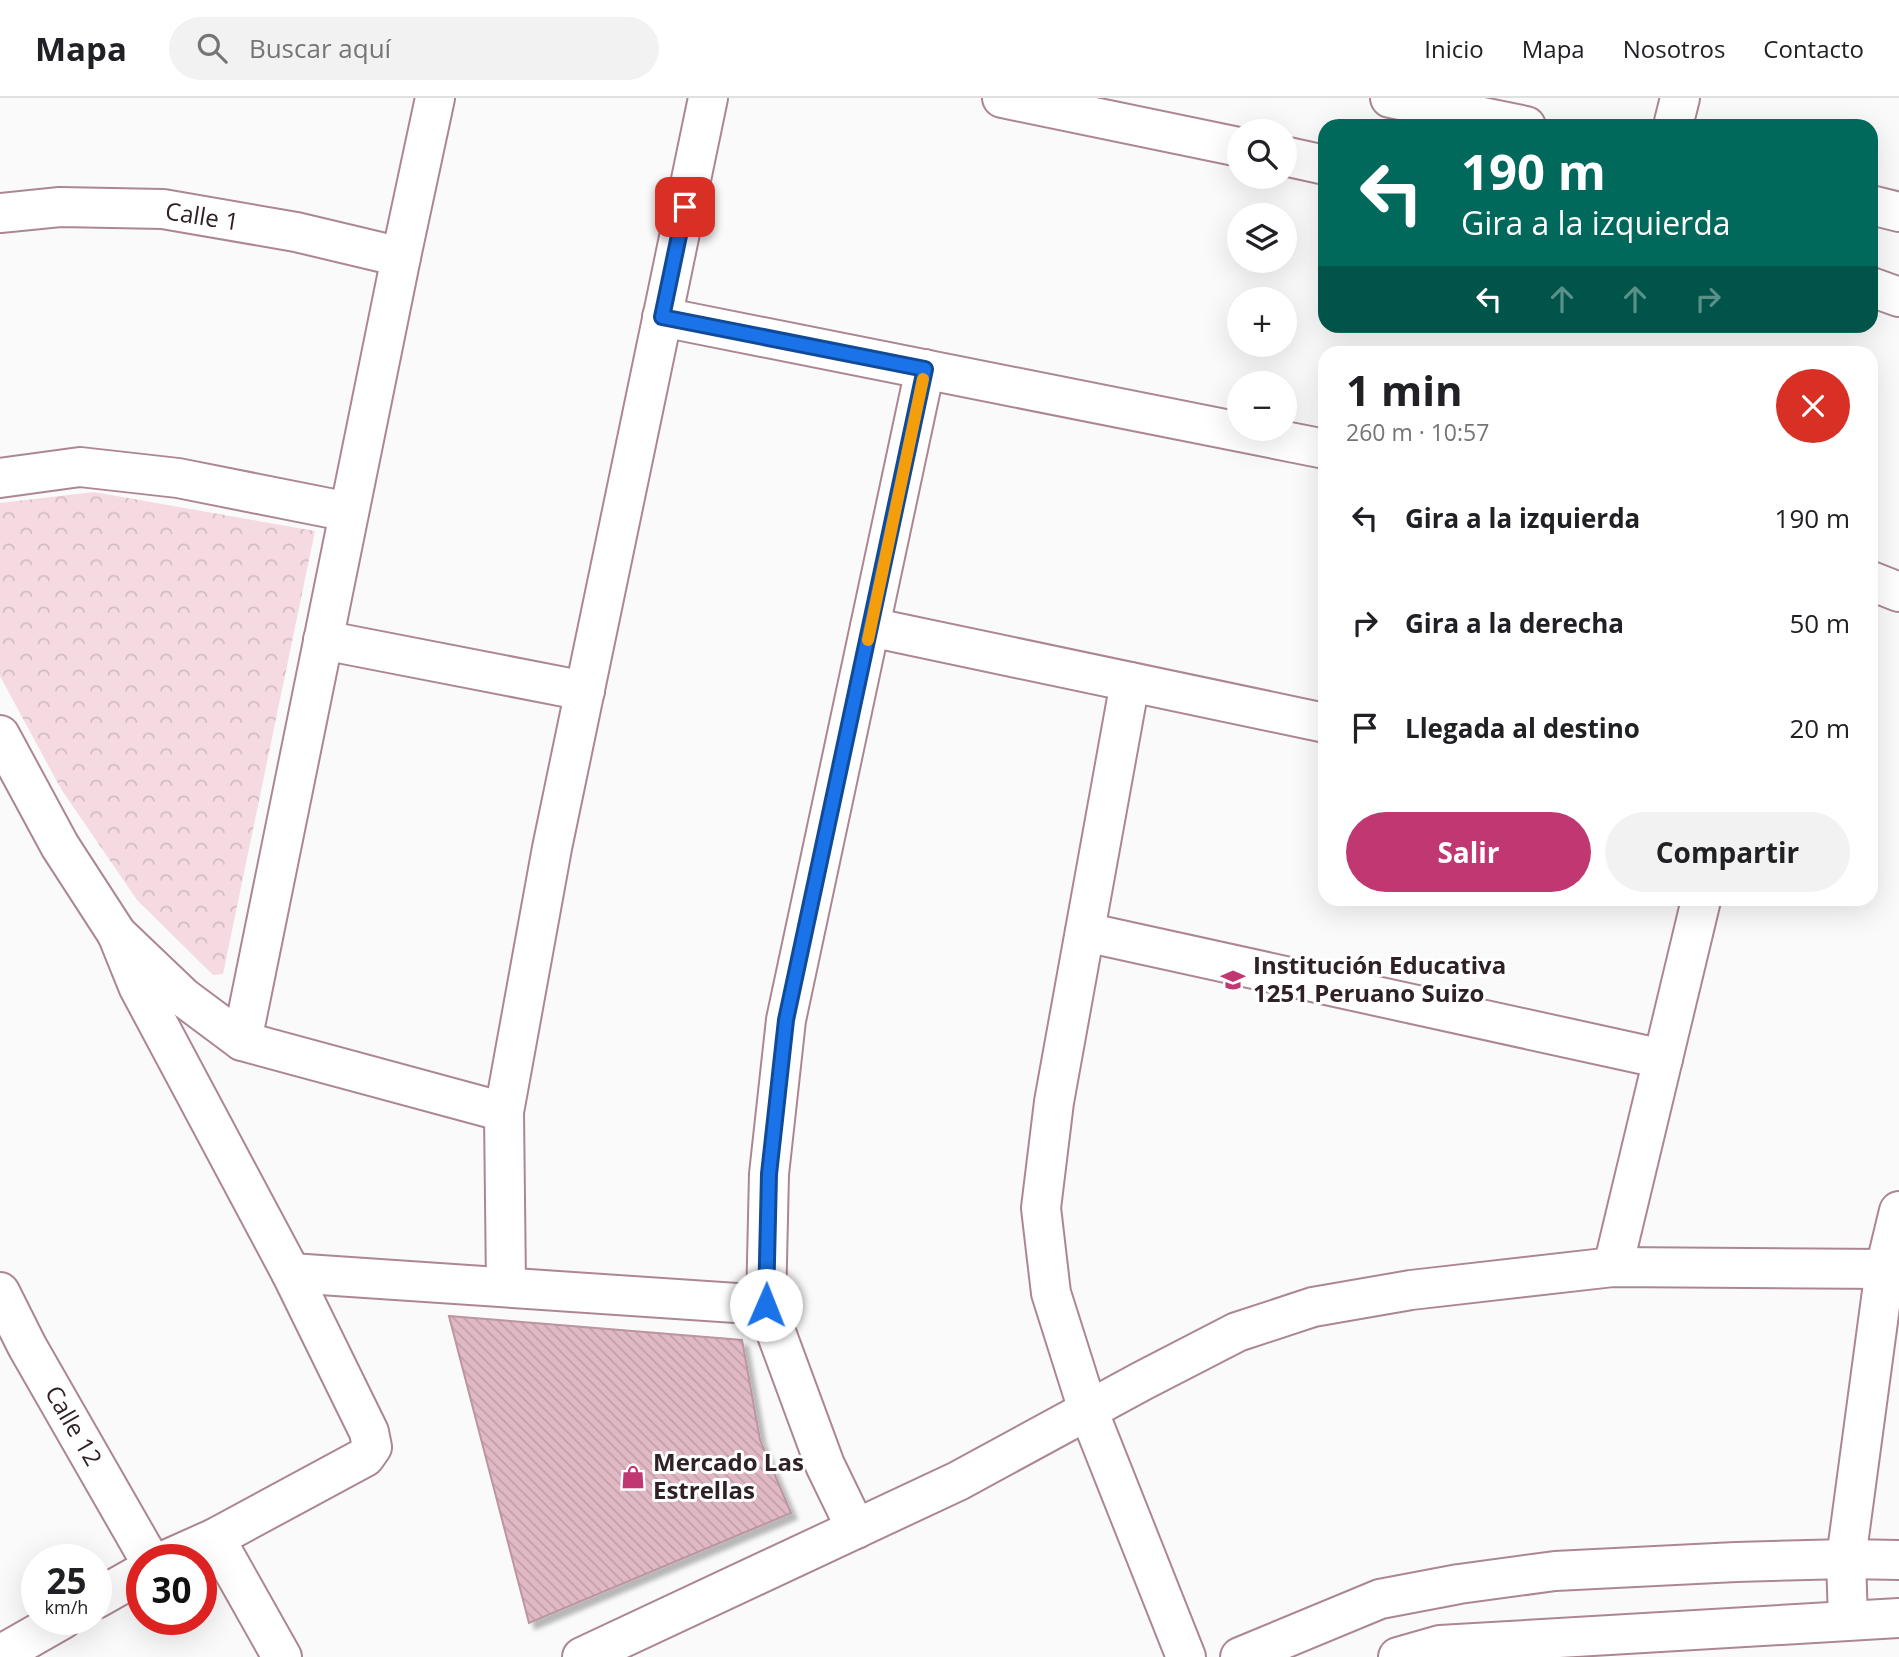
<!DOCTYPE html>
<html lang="es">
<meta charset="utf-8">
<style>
:root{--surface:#fff;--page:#f2f2f2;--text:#202124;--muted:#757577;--line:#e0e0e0;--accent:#c03772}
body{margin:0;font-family:"Open Sans",sans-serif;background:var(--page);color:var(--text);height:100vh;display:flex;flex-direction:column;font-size:26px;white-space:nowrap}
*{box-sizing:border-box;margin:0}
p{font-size:23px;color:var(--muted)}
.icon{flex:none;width:38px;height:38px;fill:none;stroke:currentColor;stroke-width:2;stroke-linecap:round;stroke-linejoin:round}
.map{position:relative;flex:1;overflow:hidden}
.sheet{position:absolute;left:1318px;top:248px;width:560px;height:560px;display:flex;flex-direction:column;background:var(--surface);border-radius:21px;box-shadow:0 7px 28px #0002}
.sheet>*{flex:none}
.hud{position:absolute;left:1318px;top:21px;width:560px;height:214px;border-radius:21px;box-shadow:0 7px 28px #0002;background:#00695c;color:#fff;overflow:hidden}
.buttons{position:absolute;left:1227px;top:21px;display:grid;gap:14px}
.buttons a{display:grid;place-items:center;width:70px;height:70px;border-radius:50%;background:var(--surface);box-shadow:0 7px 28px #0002;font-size:35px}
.speed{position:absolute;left:21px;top:1446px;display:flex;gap:14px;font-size:35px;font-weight:700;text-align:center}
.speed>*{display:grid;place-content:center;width:91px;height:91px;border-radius:50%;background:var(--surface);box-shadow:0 7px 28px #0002;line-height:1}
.speed small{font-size:18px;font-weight:400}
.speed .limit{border:10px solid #d22;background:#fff;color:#111}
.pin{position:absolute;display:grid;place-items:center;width:60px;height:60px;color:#fff;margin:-30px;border-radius:14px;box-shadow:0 4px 10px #0006}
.me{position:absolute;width:77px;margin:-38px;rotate:1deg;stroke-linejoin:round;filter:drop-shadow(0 0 5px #0008)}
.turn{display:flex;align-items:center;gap:24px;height:147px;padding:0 28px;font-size:32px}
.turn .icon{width:91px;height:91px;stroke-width:2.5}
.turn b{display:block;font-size:49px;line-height:60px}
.lanes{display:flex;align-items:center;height:66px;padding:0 28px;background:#0003;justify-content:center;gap:35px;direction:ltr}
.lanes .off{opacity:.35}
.round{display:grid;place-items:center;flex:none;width:74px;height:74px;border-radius:37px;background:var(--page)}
.head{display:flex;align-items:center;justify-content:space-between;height:119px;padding:0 28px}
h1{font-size:42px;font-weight:700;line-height:52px}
.button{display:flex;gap:14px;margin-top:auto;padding:14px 28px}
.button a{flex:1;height:80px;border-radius:42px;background:var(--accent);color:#fff;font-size:28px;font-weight:700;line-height:80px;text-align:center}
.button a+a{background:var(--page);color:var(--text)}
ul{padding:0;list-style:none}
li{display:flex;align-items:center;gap:21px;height:105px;padding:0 28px}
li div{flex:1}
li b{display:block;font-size:26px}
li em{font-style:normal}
header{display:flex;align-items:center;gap:42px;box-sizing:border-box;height:98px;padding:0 35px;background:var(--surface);border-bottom:2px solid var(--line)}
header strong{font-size:33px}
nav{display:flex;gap:38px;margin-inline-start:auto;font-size:24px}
.search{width:490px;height:63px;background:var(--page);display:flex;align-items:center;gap:18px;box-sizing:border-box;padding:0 24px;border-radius:38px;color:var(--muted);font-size:26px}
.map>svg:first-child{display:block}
.forest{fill:url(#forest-crowns)}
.building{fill:url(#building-back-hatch);stroke:#bb95a0;stroke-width:2;filter:url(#shadow)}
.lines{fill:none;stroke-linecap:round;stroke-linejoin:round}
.minor-casing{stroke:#ac8792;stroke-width:42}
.minor{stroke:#fff;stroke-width:38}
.route-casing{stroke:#114b97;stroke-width:18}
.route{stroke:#1a73e8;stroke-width:12}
.slow{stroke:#f59e0b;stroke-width:12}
.labels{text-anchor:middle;stroke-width:6;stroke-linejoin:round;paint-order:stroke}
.street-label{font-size:24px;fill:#2f2125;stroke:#fff}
.poi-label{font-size:24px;font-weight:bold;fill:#2f2125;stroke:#fff;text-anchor:start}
</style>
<header>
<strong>Mapa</strong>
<div class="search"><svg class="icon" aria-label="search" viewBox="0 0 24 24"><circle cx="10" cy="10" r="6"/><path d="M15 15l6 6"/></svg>Buscar aquí</div>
<nav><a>Inicio</a><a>Mapa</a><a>Nosotros</a><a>Contacto</a></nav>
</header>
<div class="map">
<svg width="1899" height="1559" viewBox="0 0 1899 1559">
<defs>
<pattern id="forest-crowns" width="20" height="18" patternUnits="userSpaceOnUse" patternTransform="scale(1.75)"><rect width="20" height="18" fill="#f6dae2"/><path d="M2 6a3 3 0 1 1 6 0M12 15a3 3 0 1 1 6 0" fill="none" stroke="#d3bbc2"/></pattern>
<pattern id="building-back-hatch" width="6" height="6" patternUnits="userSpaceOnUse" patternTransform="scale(1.75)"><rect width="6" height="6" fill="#e1b9c5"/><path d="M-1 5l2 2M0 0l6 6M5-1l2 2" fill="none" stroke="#c19fa9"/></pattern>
<filter id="shadow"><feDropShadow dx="6" dy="6" stdDeviation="2" flood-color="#0004"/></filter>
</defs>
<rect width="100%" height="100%" fill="#fafafa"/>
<path class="forest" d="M 94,394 L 315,433 L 223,876 L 213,877 L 137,802 L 61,691 L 0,578 L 0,405 Z"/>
<path class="building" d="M 449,1218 L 742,1242 L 760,1342 L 791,1415 L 529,1525 Z"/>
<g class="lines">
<g class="minor-casing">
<g id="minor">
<path d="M 1002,0 L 1239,49"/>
<path d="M 1390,0 L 1526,28"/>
<path d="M 1673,28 L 1680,0"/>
<path d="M 1284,58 L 1325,67"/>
<path d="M 1871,107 L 1899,114"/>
<path d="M 0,115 L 60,109 L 163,111 L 296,134 L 401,159"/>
<path d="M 1871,189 L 1899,199"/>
<path d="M 662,219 L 1325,351"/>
<path d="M 0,380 L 80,369 L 178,380 L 349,414"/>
<path d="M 1871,483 L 1899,494"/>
<path d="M 870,529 L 1325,625"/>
<path d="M 323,542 L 585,593"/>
<path d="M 1130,584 L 1054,1004 L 1041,1110 L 1051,1195 L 1088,1312 L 1186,1559"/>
<path d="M 0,637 L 60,748 L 117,836 L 183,899 L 242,943 L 504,1014"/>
<path d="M 1085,834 L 1663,961"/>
<path d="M 117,836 L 138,888 L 291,1175 L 369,1334 L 372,1349 L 365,1359 L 215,1440 L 168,1461"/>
<path d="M 242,943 L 401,159 L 435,0"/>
<path d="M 1613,1169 L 1701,802"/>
<path d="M 291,1175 L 766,1207"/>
<path d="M 506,1188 L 504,1014 L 552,750 L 708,0"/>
<path d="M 0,1194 L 27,1248 L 149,1461"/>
<path d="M 856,1431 L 825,1367 L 766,1207 L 769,1076 L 786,922 L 925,271"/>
<path d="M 215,1440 L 282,1559"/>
<path d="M 96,1501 L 142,1475"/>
<path d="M 1848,1522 L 1846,1461 L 1885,1171 L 1899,1113"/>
<path d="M 0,1557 L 63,1521"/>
<path d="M 582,1559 L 958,1383 L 1142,1283 L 1237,1234 L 1313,1209 L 1411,1192 L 1613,1169 L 1885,1171"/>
<path d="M 1240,1559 L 1380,1501 L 1459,1486 L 1555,1473 L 1736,1464 L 1846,1461 L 1899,1462"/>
<path d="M 1398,1559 L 1440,1547 L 1899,1520"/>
</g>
</g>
<use href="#minor" class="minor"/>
</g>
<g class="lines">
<g class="route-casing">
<path id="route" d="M 685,109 L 662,219 L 925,271 L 786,922 L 769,1076 L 766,1207"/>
</g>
<use href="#route" class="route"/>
<path class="slow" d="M 868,542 L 923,281"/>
</g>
<defs>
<g id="school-bare" transform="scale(1.89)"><path d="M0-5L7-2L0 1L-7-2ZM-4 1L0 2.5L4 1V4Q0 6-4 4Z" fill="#c03772" stroke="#fff" stroke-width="2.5" paint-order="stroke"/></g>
<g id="shop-bare" transform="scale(1.89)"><path d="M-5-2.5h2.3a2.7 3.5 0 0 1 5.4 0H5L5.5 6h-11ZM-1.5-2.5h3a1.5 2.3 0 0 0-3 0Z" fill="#c03772" stroke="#fff" stroke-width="2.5" paint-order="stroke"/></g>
</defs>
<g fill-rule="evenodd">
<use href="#school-bare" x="1233" y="882"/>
<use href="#shop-bare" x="633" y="1379"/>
</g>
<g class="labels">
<g class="street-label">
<text transform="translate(202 119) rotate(9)" y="8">Calle 1</text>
<text transform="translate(73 1328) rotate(60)" y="8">Calle 12</text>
</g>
<g class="poi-label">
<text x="1253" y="876">Institución Educativa<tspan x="1253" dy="28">1251 Peruano Suizo</tspan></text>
<text x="653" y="1373">Mercado Las<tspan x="653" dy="28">Estrellas</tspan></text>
</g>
</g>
</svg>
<div class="buttons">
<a><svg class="icon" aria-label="search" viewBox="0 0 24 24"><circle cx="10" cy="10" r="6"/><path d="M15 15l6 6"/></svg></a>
<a><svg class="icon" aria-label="layers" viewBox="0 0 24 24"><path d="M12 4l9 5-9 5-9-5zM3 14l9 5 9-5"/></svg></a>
<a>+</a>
<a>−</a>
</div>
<div class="speed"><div>25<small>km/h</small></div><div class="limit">30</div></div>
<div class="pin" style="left:685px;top:109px;background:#d93025"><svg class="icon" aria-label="arrive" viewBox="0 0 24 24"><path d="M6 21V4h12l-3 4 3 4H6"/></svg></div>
<svg class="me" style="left:766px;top:1207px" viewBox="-20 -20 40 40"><circle r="19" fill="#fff"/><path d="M0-13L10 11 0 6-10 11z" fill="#1a73e8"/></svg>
<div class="hud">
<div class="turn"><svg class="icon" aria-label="left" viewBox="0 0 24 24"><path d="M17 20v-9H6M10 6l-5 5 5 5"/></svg><div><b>190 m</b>Gira a la izquierda</div></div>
<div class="lanes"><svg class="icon" aria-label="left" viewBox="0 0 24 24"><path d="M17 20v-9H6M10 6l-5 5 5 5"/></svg><svg class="icon off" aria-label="ahead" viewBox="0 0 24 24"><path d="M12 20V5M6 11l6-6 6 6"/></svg><svg class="icon off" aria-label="ahead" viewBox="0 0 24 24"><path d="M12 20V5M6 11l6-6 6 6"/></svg><svg class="icon off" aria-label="right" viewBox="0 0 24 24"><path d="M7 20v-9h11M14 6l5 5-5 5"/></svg></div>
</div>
<section class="sheet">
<div class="head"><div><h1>1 min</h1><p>260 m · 10:57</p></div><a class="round" style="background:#d93025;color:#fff"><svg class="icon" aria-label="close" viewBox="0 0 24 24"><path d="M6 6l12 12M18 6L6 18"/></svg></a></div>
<ul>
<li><svg class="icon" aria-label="left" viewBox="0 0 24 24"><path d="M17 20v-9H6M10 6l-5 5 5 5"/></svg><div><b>Gira a la izquierda</b></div><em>190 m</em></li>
<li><svg class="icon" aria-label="right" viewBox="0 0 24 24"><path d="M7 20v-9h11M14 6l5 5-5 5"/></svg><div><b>Gira a la derecha</b></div><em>50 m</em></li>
<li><svg class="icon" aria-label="arrive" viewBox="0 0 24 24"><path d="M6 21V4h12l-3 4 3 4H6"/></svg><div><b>Llegada al destino</b></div><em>20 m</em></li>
</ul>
<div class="button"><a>Salir</a><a>Compartir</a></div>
</section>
</div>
